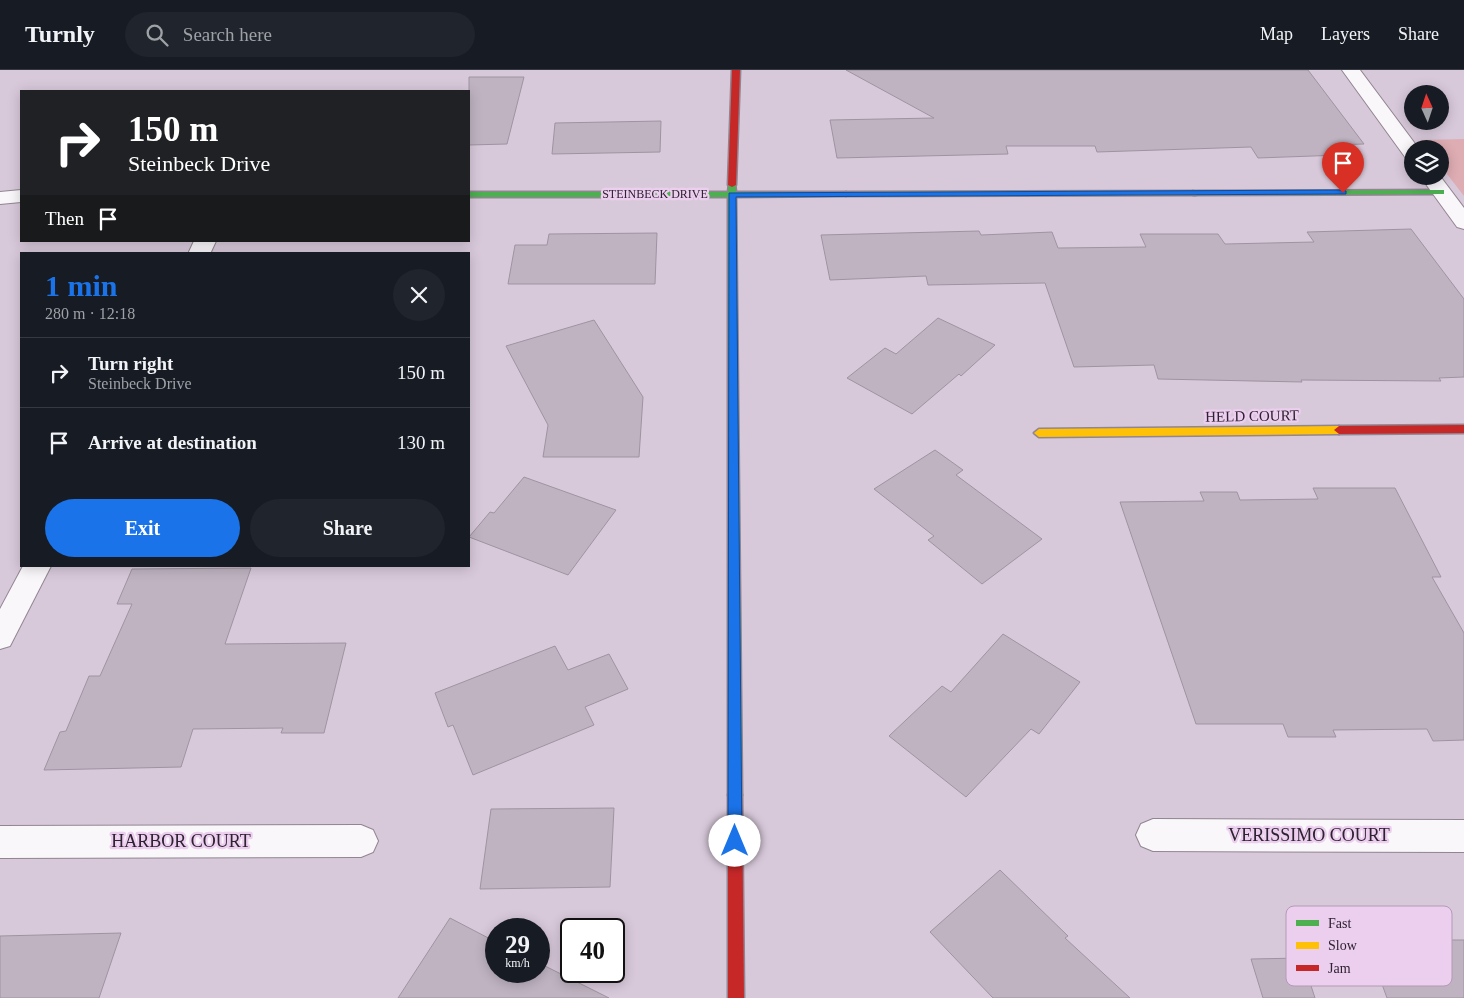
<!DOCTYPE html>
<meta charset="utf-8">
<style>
:root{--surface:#171b24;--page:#20242c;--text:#f1f3f6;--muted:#9ea1a6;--line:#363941;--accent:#1a73e8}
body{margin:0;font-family:Georgia,serif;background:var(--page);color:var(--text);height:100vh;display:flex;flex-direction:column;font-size:19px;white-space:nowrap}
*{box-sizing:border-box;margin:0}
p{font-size:16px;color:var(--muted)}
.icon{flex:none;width:28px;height:28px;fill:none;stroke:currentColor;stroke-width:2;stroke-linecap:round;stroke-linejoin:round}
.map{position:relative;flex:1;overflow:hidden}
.panel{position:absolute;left:20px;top:182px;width:450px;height:315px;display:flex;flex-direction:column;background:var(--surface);border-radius:0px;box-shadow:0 2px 12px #0003}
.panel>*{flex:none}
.banner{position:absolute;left:20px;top:20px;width:450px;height:152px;border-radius:0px;box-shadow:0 2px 12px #0003;background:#202124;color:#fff;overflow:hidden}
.needle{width:32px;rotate:357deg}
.buttons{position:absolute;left:1404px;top:15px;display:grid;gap:10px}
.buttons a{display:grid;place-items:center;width:45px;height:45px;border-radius:50%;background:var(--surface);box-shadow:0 2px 12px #0003;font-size:25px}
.speed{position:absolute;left:485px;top:848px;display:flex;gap:10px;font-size:25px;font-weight:700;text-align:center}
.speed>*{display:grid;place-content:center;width:65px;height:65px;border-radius:50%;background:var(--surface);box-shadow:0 2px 12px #0003;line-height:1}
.speed small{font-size:12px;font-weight:400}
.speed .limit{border:2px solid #111;border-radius:8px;background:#fff;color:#111}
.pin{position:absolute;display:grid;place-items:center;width:42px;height:42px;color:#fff;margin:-51px -21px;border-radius:50% 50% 50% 0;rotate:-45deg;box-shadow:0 0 5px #0007}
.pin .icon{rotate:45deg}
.me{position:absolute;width:55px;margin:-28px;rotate:0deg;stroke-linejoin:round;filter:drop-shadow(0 0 4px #0008)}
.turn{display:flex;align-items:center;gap:18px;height:105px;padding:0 25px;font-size:22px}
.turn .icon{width:65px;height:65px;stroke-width:2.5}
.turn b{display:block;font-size:35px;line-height:42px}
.then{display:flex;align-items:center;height:48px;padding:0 25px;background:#0003;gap:10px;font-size:19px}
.round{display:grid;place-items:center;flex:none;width:52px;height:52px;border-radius:26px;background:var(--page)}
.overview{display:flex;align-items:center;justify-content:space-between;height:85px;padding:0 25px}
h1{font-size:30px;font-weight:600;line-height:38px;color:var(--accent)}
.button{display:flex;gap:10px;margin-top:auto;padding:10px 25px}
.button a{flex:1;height:58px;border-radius:30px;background:var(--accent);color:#fff;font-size:20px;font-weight:600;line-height:58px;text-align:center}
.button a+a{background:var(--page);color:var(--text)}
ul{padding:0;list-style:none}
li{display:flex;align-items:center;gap:15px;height:70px;padding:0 25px;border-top:1px solid var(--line)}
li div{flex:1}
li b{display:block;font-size:19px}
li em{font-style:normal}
header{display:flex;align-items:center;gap:30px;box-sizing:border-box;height:70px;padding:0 25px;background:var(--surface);border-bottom:1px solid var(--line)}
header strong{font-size:24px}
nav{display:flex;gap:28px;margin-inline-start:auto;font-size:18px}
.search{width:350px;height:45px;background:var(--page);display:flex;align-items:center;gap:12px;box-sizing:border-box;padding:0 18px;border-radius:28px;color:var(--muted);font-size:19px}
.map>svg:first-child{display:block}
.green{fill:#deadb3}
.building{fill:#bfb3c1;stroke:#9f93a1}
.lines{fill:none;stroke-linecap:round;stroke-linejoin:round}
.street-casing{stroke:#918592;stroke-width:2}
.fast-casing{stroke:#918592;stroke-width:3}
.slow-casing{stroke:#918592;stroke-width:3}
.jam-casing{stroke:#918592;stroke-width:3}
.street{fill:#f9f7f9;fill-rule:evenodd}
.fast{fill:#4caf50;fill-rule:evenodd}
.slow{fill:#ffc107;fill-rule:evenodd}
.jam{fill:#c62828;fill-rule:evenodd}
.route{fill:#1a73e8;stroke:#114b97}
.labels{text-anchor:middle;stroke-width:4.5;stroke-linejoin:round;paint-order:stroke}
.far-street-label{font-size:12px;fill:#2d222f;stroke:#ecceef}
.street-label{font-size:15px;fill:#2d222f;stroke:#ecceef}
.near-street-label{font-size:18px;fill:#2d222f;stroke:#ecceef}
.key{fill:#ecceef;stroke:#b39ab5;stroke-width:1}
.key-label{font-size:14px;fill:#2d222f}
</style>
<header>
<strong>Turnly</strong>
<div class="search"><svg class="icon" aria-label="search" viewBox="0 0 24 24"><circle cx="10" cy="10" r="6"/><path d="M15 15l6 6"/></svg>Search here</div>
<nav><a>Map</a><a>Layers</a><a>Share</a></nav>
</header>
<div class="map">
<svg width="1464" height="928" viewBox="0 0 1464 928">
<rect width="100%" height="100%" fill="#d8c9da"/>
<path class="green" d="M 1464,69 L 1464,126 L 1440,95 L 1440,79 L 1427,79 L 1420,70 Z"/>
<g class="building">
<path d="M 846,0 L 1308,0 L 1364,74 L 1334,75 L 1341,85 L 1258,88 L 1251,77 L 1097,82 L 1095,76 L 1006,76 L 1008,84 L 837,88 L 830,50 L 934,48 Z"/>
<path d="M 469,7 L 524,7 L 507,74 L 469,75 Z"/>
<path d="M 661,51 L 660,82 L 552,84 L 555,53 Z"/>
<path d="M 1411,159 L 1464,229 L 1464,307 L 1439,308 L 1441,311 L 1301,310 L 1302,312 L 1158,309 L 1154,295 L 1074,297 L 1045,213 L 928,215 L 926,206 L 830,210 L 821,165 L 979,161 L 981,165 L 1052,162 L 1058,178 L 1146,177 L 1140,164 L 1218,164 L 1225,174 L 1314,172 L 1307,162 Z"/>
<path d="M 657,163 L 655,214 L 508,214 L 515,175 L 547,175 L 549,164 Z"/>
<path d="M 938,248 L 995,275 L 961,306 L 959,304 L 912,344 L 847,308 L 885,278 L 896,284 Z"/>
<path d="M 594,250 L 643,327 L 639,387 L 543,387 L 548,355 L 506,276 Z"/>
<path d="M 935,380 L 963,400 L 956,405 L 1042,469 L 982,514 L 928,470 L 934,466 L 874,419 Z"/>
<path d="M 524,407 L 616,440 L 568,505 L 469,467 L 490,442 L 494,443 Z"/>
<path d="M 1313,418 L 1395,418 L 1441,507 L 1432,507 L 1464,563 L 1464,670 L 1433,671 L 1427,659 L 1333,660 L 1336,667 L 1288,667 L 1283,654 L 1196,654 L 1120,432 L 1204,431 L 1200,422 L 1237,422 L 1240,430 L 1318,429 Z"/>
<path d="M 251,498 L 225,574 L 346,573 L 324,663 L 281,663 L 283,658 L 193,659 L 181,697 L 44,700 L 60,662 L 66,661 L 89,606 L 100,606 L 132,534 L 117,534 L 132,499 Z"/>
<path d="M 1003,564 L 1080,612 L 1039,664 L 1031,659 L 966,727 L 889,666 L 942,616 L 951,622 Z"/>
<path d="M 555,576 L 568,600 L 609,584 L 628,619 L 585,637 L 594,655 L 473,705 L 453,655 L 448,657 L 435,623 Z"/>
<path d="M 614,738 L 610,817 L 480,819 L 491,739 Z"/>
<path d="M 1000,800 L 1068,866 L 1065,868 L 1130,928 L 993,928 L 930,862 Z"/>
<path d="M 450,848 L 496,872 L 496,901 L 539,901 L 539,893 L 609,928 L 398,928 Z"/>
<path d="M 121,863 L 99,928 L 0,928 L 0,866 Z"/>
<path d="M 1366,870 L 1464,870 L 1464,928 L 1387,928 Z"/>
<path d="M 1302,888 L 1315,928 L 1263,928 L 1251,889 Z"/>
</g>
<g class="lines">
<g class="street-casing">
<g id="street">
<path d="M 1342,0 L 1360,0 L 1419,79 L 1412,79 L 1412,89 L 1405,87 Z"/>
<path d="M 1420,106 L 1440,106 L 1464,138 L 1464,159 L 1457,157 Z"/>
<path d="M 21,120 L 21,132 L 0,134 L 0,122 Z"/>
<path d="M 194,171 L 216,171 L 210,184 L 188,184 Z"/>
<path d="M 23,496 L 51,496 L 10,576 L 0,579 L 0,539 Z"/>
<path d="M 1153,749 L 1464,750 L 1464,782 L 1153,781 L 1141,776 L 1136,765 L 1141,754 Z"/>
<path d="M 361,755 L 373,760 L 378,771 L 373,782 L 361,787 L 0,788 L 0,756 Z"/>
</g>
</g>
<g class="fast-casing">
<g id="fast">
<path d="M 729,113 L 735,113 L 736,122 L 846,122 L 850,124 L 846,126 L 736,127 L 742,725 L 740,729 L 735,731 L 730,729 L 728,725 L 728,127 L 469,127 L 469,122 L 728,122 Z"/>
<path d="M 1441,120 L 1444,120 L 1444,124 L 1193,125 L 1189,123 L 1193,121 Z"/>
</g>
</g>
<g class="slow-casing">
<g id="slow">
<path d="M 1193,121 L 1197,123 L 1196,125 L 846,126 L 842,124 L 846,122 Z"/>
<path d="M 1339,356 L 1344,360 L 1339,364 L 1039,367 L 1034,363 L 1039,359 Z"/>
</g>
</g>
<g class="jam-casing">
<g id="jam">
<path d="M 732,0 L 740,0 L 736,115 L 732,117 L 728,115 Z"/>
<path d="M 1464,355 L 1464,363 L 1339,364 L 1334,360 L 1339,356 Z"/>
<path d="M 735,719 L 740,721 L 742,725 L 744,928 L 728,928 L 728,725 L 730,721 Z"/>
</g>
</g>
<use href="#street" class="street"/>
<use href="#fast" class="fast"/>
<use href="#slow" class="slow"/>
<use href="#jam" class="jam"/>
</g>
<path class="route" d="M 1343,120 L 1346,121 L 1346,124 L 736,127 L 742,771 L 740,776 L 735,778 L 730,776 L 728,771 L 729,123 Z"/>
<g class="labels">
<g class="far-street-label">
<text x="655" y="128">STEINBECK DRIVE</text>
</g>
<g class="street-label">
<text transform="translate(1252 346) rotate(-1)" y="5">HELD COURT</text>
</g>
<g class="near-street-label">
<text x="1309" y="771">VERISSIMO COURT</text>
<text x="181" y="777">HARBOR COURT</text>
</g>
</g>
<rect x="1286" y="836" width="166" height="80" rx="8" class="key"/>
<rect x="1296" y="850" width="23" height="6" fill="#4caf50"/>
<rect x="1296" y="872" width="23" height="7" fill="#ffc107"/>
<rect x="1296" y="895" width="23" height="6" fill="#c62828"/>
<g class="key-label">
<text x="1328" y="858">Fast</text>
<text x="1328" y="880">Slow</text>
<text x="1328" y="903">Jam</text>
</g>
</svg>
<div class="buttons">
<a><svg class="needle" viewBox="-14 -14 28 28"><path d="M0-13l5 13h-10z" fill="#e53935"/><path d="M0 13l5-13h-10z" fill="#9ea1a6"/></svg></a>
<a><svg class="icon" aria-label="layers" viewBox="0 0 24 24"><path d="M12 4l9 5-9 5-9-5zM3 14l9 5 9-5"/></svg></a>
</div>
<div class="speed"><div>29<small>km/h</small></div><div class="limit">40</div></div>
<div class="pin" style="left:1343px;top:123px;background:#d93025"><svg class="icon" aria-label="arrive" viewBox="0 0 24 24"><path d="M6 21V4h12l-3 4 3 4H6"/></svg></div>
<svg class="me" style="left:735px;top:771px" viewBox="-20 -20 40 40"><circle r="19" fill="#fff"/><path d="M0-13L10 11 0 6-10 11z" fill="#1a73e8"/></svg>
<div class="banner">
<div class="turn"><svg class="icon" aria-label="right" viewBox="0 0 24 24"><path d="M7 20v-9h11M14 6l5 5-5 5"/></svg><div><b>150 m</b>Steinbeck Drive</div></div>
<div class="then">Then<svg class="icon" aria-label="arrive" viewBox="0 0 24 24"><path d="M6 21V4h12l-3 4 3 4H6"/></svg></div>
</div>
<section class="panel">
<div class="overview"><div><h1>1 min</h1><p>280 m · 12:18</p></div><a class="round"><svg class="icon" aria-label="close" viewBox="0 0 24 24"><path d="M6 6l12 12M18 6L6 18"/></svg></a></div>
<ul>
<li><svg class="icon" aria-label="right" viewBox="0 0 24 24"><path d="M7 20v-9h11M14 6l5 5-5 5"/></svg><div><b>Turn right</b><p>Steinbeck Drive</p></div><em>150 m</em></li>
<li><svg class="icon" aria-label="arrive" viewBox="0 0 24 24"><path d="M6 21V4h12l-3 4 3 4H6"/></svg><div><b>Arrive at destination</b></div><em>130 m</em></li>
</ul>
<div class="button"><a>Exit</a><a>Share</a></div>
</section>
</div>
